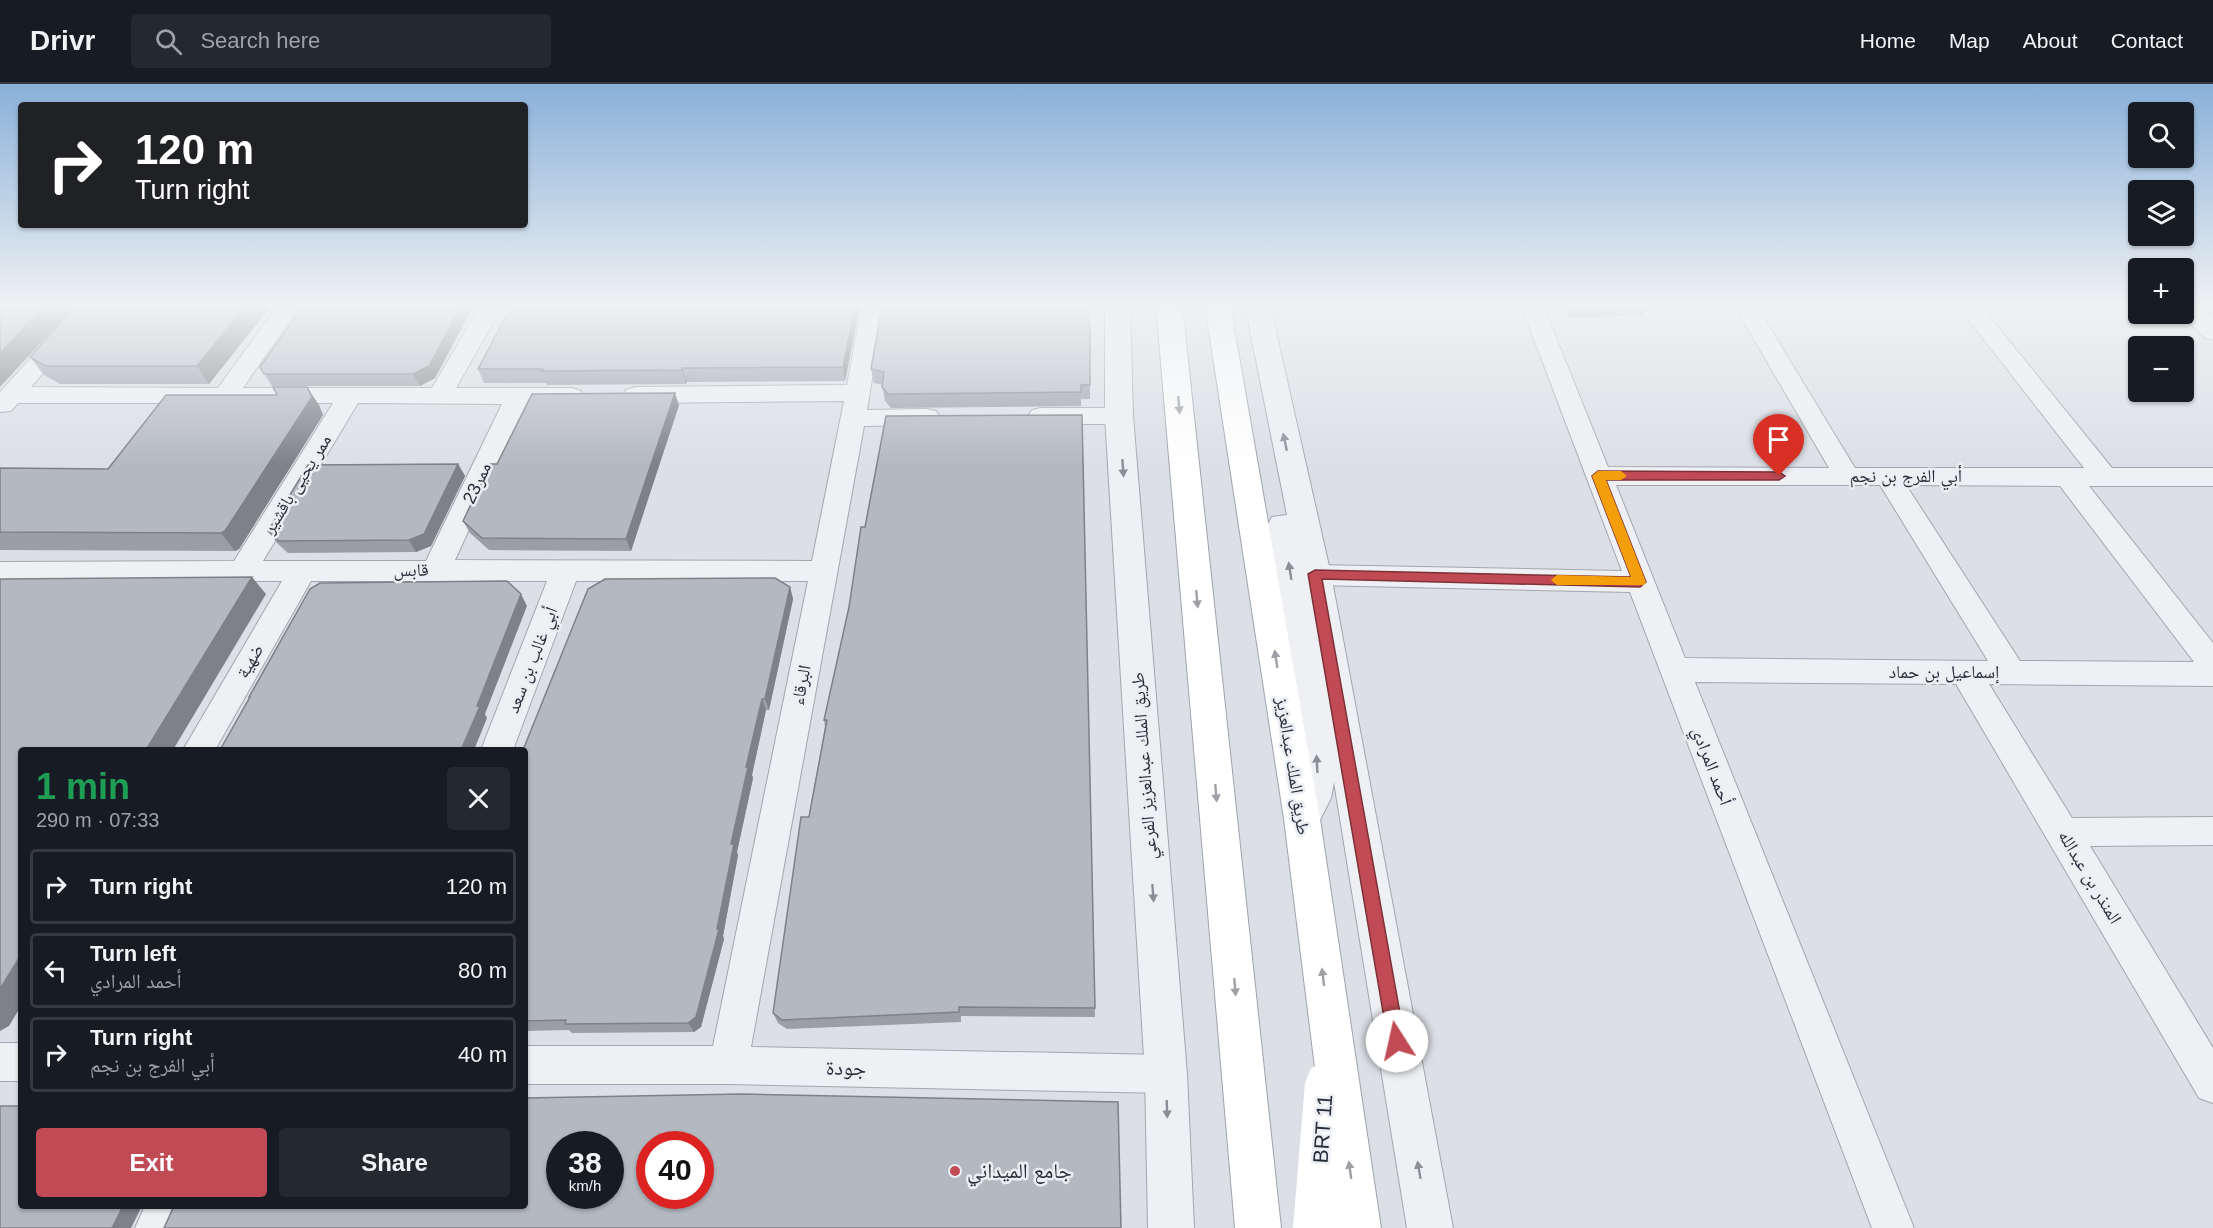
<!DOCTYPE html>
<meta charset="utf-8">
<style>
:root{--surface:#171b24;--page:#242831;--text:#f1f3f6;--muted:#9ea1a6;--line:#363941;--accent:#c04b54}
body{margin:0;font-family:Arial,"Noto Naskh Arabic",sans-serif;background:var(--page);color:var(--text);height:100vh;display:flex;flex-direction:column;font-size:22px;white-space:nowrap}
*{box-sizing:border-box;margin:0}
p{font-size:20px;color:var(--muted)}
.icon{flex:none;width:33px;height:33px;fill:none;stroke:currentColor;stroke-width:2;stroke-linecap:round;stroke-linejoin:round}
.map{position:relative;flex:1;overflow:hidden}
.drawer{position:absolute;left:18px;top:663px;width:510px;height:462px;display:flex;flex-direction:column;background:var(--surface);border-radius:6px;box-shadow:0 2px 4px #0004}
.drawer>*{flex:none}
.top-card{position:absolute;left:18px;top:18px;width:510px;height:126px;border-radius:6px;box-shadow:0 2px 4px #0004;background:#202124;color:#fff;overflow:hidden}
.buttons{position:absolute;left:2128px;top:18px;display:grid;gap:12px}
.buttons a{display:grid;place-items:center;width:66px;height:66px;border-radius:6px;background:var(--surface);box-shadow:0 2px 4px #0004;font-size:30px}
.speed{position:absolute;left:546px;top:1047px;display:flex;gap:12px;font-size:30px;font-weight:700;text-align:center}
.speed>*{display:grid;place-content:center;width:78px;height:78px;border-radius:50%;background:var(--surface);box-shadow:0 2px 4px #0004;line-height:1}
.speed small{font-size:15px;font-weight:400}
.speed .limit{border:9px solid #d22;background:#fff;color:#111}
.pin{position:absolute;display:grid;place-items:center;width:51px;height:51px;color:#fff;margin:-62px -26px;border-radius:50% 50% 50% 0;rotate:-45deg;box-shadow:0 0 6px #0007}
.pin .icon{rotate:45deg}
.me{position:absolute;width:66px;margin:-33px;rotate:350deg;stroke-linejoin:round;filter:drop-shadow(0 0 4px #0008)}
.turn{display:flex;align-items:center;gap:21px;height:126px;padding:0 18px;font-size:27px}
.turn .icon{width:78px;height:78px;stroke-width:2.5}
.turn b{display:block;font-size:42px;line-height:51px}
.round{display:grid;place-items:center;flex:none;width:63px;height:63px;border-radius:6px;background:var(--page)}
.overview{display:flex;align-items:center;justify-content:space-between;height:102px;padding:0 18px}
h1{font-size:36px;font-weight:600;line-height:45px;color:#1e9e55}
.action{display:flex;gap:12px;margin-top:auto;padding:12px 18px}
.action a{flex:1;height:69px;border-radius:6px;background:var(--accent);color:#fff;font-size:24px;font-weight:600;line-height:69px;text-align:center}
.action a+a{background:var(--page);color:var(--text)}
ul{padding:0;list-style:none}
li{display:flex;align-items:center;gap:18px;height:75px;margin:0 12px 9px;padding:0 6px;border:3px solid var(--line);border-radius:6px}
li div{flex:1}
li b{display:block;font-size:22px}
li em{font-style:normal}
header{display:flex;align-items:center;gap:36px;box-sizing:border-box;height:84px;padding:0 30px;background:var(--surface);border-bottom:2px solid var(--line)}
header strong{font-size:28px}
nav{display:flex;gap:33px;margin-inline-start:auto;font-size:21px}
.search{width:420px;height:54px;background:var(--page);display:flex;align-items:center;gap:15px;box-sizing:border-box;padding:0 21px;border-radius:6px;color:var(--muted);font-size:22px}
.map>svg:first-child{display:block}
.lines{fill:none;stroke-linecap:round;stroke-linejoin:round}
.minor-casing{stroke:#a2a6ae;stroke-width:2}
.tertiary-casing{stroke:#a2a6ae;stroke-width:2}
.primary-casing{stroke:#9da3af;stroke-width:2}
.minor{fill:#eef0f4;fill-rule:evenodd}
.tertiary{fill:#eef0f4;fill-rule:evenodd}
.secondary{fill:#fff;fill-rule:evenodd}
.primary{fill:#fff;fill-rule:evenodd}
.wall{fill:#9b9ea6}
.shaded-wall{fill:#7e8187}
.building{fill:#b4b8c1;stroke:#7e8187;stroke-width:1.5;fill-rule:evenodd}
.oneway{fill:#9ea0a6}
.oneway2{fill:#8a8e97}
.route{fill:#c04b54;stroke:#7d3137;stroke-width:1.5}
.slow{fill:#f59e0b}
.poi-dot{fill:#c04b54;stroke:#ebeef3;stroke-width:2}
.labels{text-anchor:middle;stroke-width:5;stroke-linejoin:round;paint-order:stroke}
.street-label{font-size:18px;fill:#272d3a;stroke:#ebeef3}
.near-street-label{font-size:21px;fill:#272d3a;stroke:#ebeef3}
.near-poi-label{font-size:21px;fill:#272d3a;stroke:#ebeef3;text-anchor:start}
</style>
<header>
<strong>Drivr</strong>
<div class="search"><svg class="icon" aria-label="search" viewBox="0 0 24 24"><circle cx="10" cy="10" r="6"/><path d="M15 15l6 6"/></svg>Search here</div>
<nav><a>Home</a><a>Map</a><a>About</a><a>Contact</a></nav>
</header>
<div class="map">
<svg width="2213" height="1144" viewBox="0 0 2213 1144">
<rect width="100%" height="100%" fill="#dcdfe5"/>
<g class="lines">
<g class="minor-casing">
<g id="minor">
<path d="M 79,221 L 102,221 L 31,303 L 218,304 L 278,221 L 300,221 L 243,304 L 432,304 L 481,221 L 503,221 L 456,304 L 572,304 L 581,307 L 584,312 L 581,317 L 572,320 L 527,320 L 455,476 L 812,477 L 844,317 L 635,319 L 626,316 L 623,311 L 626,306 L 635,303 L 847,301 L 862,221 L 884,221 L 867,326 L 927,325 L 936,327 L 940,333 L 936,339 L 927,341 L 864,342 L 751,963 L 1166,971 L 1180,977 L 1185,990 L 1180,1003 L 1166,1009 L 728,1000 L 525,1000 L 525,962 L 713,962 L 808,497 L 576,497 L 513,666 L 481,666 L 547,497 L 311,497 L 215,666 L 183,666 L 282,497 L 0,498 L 0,478 L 234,477 L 333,319 L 18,319 L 11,327 L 0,328 L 0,308 ZM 358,319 L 502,320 L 426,477 L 263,477 Z"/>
<path d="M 1521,221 L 1543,221 L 1608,383 L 1829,384 L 1734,221 L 1756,221 L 1855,384 L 2084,384 L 1957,221 L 1980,221 L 2112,384 L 2213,384 L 2213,402 L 2089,402 L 2213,559 L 2213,602 L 1989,600 L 2072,734 L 2213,733 L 2213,761 L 2090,762 L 2213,964 L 2213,1019 L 2199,1014 L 1956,600 L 1695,598 L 1914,1144 L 1872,1144 L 1630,508 L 1315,501 L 1305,498 L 1301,491 L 1305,484 L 1315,481 L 1622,487 ZM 1616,401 L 1880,401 L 1988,577 L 1685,574 ZM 1906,401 L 2060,402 L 2194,578 L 2020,577 Z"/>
<path d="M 2184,221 L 2198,221 L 2213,236 L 2213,256 L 2205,254 L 2181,230 L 2184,230 Z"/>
<path d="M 1041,324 L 1119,324 L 1128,326 L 1132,332 L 1128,338 L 1119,340 L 1041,340 L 1032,338 L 1028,332 L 1032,326 Z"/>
<rect x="0" y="959" width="21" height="38"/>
<path d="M 145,1122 L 187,1122 L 177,1144 L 135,1144 Z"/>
</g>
</g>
<g class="tertiary-casing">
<g id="tertiary">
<path d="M 1105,221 L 1130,221 L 1133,332 L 1187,990 L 1194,1144 L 1148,1144 L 1145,990 L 1105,332 Z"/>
<path d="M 1245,221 L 1270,221 L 1331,491 L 1453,1144 L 1407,1144 L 1334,698 L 1331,714 L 1315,746 L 1302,751 L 1289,746 L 1284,735 L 1295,713 L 1300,685 L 1286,554 L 1268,440 L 1272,433 L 1287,431 Z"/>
</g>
</g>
<g class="primary-casing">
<g id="primary">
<path d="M 1156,221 L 1182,221 L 1281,1144 L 1235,1144 Z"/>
<path d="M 1205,221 L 1230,221 L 1320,735 L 1381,1144 L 1335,1144 L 1284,735 Z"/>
</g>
</g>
<use href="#minor" class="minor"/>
<use href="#tertiary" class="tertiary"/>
<path class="secondary" d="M 1326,978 L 1341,984 L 1347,999 L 1339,1144 L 1293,1144 L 1305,999 L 1311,984 Z"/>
<use href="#primary" class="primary"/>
</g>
<g class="wall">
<path d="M 76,221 L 264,221 L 267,227 L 209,300 L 60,300 L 44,291 L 30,273 Z"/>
<path d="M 304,221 L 474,221 L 435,294 L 420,302 L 272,302 L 260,283 Z"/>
<path d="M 860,221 L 845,297 L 687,298 L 686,300 L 547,301 L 546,299 L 484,299 L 478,285 Z"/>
<path d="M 1562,221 L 1647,221 L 1644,231 L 1569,234 Z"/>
<path d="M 1090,250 L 1090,315 L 1081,315 L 1081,322 L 891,324 L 885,317 L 882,301 L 874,299 L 871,285 Z"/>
<path d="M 319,321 L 323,331 L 239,465 L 235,467 L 0,466 L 0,384 L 108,385 Z"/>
<path d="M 679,321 L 631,467 L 489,466 L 470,449 L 463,437 L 497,380 Z"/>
<path d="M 1082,331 L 1095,933 L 961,932 L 961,938 L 787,945 L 778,939 L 773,929 L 825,643 L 824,636 L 849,523 L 865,443 Z"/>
<path d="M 458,380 L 465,392 L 431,462 L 416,468 L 288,469 L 277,459 L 268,447 Z"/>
<path d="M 790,503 L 793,515 L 769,626 L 766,626 L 752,691 L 753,694 L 737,768 L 738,771 L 723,852 L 724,855 L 701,943 L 694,948 L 572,949 L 569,946 L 525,947 L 525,666 Z"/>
</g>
<g class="shaded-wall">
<path d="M 46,221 L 76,221 L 0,303 L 0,269 Z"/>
<path d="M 246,221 L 264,221 L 267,227 L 209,300 L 197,282 Z"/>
<path d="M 462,221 L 474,221 L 435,294 L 420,302 L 413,290 Z"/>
<path d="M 855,221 L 860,221 L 845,297 L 843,283 Z"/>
<path d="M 682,284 L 687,298 L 686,300 L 682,286 Z"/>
<path d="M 307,303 L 319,321 L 323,331 L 239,465 L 235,467 L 221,449 Z"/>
<path d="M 675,309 L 679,321 L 631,467 L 626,455 Z"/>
<path d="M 458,380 L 465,392 L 431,462 L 416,468 L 409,456 Z"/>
<path d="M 252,493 L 266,510 L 173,666 L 146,666 Z"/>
<path d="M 790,503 L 793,515 L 769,626 L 765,615 Z"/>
<path d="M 521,510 L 527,522 L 485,630 L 487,634 L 474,666 L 461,666 L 477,622 Z"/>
<path d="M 762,615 L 766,626 L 752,691 L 753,694 L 737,768 L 738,771 L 723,852 L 724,855 L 701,943 L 694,948 L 688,939 L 731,760 L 746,683 Z"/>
<path d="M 21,871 L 21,922 L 9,942 L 0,947 L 0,905 Z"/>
<path d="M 123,1122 L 142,1122 L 131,1144 L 112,1144 Z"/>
</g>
<g class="building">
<path d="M 0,221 L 46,221 L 0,269 Z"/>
<path d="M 76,221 L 246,221 L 197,282 L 45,282 L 30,273 Z"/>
<path d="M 304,221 L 462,221 L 429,282 L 413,290 L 264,290 L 260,283 Z"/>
<path d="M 512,221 L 855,221 L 843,283 L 682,284 L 682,286 L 541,287 L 543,285 L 478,285 Z"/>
<path d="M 882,221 L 1088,221 L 1090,250 L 1090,301 L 1081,301 L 1081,308 L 888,310 L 882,303 L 884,288 L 871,285 Z"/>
<path d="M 273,303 L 307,303 L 312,313 L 225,447 L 221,449 L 0,448 L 0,384 L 108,385 L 166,311 L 277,311 Z"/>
<path d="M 675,309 L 626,455 L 482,454 L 463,437 L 490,380 L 497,380 L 532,310 Z"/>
<path d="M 1082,331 L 1095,924 L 959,923 L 959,928 L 782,936 L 773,929 L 801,733 L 809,733 L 827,636 L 824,636 L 849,523 L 861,443 L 865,443 L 886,332 Z"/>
<path d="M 458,380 L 424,450 L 409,456 L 279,457 L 268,447 L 308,381 Z"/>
<path d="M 252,493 L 146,666 L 21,666 L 21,871 L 0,905 L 0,495 Z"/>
<path d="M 775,494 L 790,503 L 765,615 L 762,615 L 746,683 L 748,683 L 731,760 L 734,760 L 717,845 L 719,845 L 696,933 L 688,939 L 565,940 L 566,936 L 525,937 L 525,666 L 523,666 L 588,505 L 605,495 Z"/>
<path d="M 507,497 L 521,510 L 477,622 L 480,622 L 461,666 L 220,666 L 250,613 L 249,613 L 310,505 L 320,499 Z"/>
<path d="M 742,1010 L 1118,1018 L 1121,1144 L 164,1144 L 174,1122 L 525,1122 L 525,1014 ZM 560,1060 L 610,1060 L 610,1112 L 560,1112 ZM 650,1060 L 700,1060 L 700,1112 L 650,1112 Z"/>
<path d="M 0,1022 L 21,1022 L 21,1122 L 123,1122 L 112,1144 L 0,1144 Z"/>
</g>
<defs><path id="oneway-solid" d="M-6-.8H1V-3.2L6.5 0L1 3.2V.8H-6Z" transform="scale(1.5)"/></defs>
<g class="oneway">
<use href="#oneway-solid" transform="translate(1179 321) rotate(85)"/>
<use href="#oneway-solid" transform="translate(1197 515) rotate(85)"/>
<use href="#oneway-solid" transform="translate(1276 575) rotate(-99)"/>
<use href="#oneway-solid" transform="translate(1216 709) rotate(85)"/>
<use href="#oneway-solid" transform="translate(1323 893) rotate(-97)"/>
<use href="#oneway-solid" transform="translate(1235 903) rotate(85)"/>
<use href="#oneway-solid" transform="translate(1350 1086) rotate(-98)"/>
</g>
<g class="oneway2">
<use href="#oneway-solid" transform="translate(1285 358) rotate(-102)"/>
<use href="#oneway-solid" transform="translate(1123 384) rotate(86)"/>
<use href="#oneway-solid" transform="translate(1290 487) rotate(-99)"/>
<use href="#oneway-solid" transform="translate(1317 680) rotate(-93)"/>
<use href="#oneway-solid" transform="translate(1153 809) rotate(86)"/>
<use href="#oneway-solid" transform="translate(1167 1025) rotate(88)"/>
<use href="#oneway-solid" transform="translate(1419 1086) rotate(-100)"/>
</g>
<linearGradient id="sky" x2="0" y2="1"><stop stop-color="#89b0d9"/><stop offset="0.58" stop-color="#eff1f3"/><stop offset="1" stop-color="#eff1f3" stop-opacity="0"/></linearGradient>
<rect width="2213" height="381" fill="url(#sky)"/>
<path class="route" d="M 1598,387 L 1779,388 L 1785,392 L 1779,396 L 1606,396 L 1646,498 L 1640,503 L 1322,495 L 1405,957 L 1403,963 L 1397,966 L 1391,963 L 1388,957 L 1308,490 L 1315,486 L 1631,493 L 1592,392 Z"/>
<path class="slow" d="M 1598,387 L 1621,387 L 1627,392 L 1621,396 L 1606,396 L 1646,498 L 1644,501 L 1557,501 L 1551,496 L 1557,491 L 1631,493 L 1592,392 Z"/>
<circle class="poi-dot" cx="955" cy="1087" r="6"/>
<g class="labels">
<g class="street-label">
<text x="1906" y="398">أبي الفرج بن نجم</text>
<text transform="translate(477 399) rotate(-65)" y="6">ممر23</text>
<text transform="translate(297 400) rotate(-58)" y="6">ممر يحيى باقشير</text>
<text transform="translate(411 486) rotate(-1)" y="6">قابس</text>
<text transform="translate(532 576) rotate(-69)" y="6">أبي غالب بن سعد</text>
<text transform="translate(250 577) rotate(-60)" y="6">ضهية</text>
<text x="1944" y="594">إسماعيل بن حماد</text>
<text transform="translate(801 601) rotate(-79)" y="6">البرقاء</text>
<text transform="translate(1144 682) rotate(-94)" y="6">طريق الملك عبدالعزيز الفرعي</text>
<text transform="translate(1293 682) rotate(81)" y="6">طريق الملك عبدالعزيز</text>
<text transform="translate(1712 682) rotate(69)" y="6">أحمد المرادي</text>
<text transform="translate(2090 793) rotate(59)" y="6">المنذر بن عبدالله</text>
</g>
<g class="near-street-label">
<text transform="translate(846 984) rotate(1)" y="7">جودة</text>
<text transform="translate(1323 1045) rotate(-86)" y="7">BRT 11</text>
</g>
<g class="near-poi-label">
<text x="967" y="1094">جامع الميداني</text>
</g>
</g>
</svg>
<div class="buttons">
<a><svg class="icon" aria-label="search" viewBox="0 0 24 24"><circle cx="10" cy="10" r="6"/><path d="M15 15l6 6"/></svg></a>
<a><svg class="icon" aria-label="layers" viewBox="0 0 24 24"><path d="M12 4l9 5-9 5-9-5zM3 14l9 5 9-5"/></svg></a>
<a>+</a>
<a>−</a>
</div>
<div class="speed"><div>38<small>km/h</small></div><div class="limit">40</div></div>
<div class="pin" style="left:1779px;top:392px;background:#d93025"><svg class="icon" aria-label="arrive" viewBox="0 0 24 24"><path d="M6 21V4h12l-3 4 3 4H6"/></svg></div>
<svg class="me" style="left:1397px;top:957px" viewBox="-20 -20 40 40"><circle r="19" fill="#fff"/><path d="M0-13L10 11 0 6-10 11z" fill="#c04b54"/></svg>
<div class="top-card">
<div class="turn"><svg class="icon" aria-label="right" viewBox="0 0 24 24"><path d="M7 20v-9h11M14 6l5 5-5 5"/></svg><div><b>120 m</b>Turn right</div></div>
</div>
<section class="drawer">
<div class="overview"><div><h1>1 min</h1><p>290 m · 07:33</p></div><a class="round"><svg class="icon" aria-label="close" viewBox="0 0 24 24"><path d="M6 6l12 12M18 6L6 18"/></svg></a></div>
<ul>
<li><svg class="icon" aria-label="right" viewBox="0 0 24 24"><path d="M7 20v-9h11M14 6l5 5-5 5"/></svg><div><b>Turn right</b></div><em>120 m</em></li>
<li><svg class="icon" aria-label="left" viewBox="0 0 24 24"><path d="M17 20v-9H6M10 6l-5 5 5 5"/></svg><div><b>Turn left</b><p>أحمد المرادي</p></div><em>80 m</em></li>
<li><svg class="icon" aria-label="right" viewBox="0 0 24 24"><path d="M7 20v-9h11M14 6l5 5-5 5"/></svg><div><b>Turn right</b><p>أبي الفرج بن نجم</p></div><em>40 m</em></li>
</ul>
<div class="action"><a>Exit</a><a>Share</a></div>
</section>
</div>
